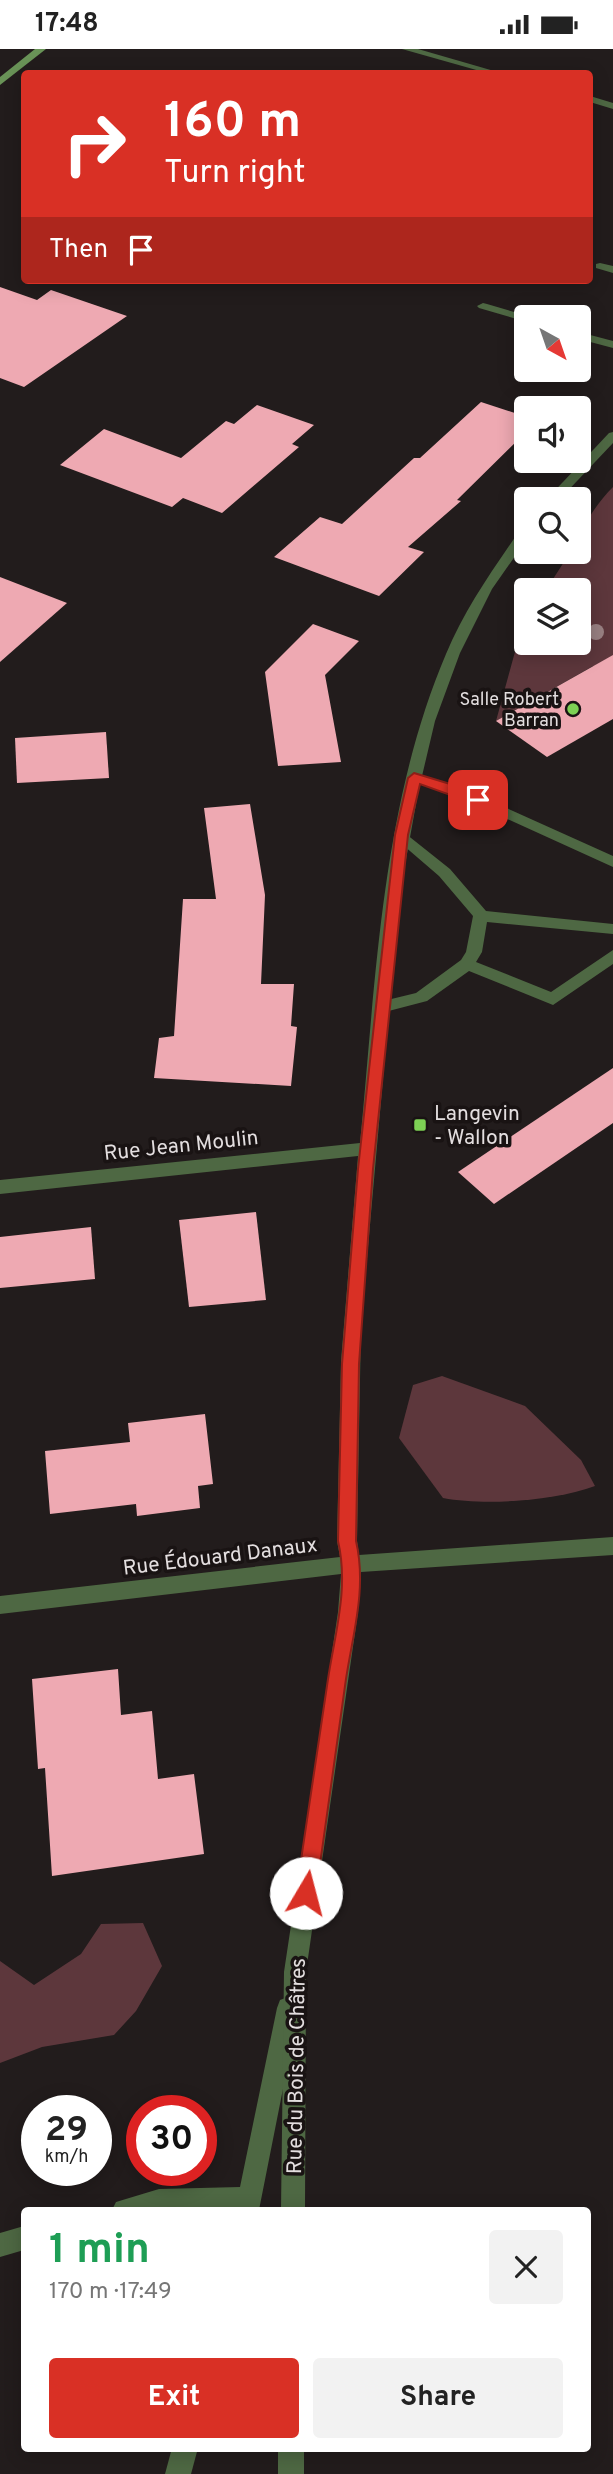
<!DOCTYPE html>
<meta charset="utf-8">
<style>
:root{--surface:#fff;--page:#f2f2f2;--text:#222;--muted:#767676;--accent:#d93025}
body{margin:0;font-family:Overpass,sans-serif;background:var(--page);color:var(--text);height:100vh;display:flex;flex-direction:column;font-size:26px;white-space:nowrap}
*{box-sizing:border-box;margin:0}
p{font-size:23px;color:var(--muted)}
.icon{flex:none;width:38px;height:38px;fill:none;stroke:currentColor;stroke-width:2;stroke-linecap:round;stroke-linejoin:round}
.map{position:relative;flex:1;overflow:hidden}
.sheet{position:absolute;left:21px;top:2158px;width:570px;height:245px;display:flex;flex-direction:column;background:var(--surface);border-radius:7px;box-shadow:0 4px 18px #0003}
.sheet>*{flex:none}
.guide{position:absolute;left:21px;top:21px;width:572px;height:214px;border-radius:7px;box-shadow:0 4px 18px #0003;background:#d93025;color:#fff;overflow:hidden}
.needle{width:46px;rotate:140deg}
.controls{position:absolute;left:514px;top:256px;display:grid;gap:14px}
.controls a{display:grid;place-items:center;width:77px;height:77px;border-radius:7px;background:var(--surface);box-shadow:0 4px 18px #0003;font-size:35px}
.speed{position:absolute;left:21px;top:2046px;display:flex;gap:14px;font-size:35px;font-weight:700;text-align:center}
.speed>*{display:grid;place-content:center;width:91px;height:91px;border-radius:50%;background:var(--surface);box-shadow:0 4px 18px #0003;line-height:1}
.speed small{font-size:18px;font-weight:400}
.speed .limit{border:10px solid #d22;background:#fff;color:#111}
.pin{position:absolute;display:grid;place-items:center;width:60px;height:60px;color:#fff;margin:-30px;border-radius:14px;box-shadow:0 4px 10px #0006}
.me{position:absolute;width:77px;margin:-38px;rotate:8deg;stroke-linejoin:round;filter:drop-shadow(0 0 5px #0008)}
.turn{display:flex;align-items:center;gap:24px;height:147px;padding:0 28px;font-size:32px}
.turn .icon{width:91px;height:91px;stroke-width:2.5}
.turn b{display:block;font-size:49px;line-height:60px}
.then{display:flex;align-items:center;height:66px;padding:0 28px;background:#0003;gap:14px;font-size:26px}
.round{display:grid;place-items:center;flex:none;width:74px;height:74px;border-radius:7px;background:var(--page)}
.head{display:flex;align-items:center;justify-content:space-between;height:119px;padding:0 28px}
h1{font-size:42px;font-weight:700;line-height:52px;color:#1e9e55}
.cta{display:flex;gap:14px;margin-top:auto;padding:14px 28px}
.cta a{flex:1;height:80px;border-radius:7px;background:var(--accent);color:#fff;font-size:28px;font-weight:700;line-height:80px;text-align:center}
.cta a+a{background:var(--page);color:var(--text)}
.status{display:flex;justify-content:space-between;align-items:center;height:49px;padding:0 35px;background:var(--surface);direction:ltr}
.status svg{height:19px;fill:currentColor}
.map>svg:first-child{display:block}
.green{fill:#5d373c}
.building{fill:#eea9b2}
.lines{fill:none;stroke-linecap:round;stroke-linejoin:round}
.service{fill:#4e6843;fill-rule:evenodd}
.minor{fill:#4e6843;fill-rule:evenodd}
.secondary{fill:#699357;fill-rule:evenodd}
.tree{fill:#988082}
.route{fill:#d93025;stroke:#8d1f18;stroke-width:2}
.poi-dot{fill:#7dd154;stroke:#191313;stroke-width:2.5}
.labels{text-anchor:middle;stroke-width:7;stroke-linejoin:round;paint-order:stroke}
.far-poi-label{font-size:18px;fill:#e3dedf;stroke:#191313;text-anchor:end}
.poi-label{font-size:21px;fill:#e3dedf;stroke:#191313;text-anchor:start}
.street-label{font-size:21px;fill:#e3dedf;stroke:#191313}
</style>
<div class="status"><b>17:48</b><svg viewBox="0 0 49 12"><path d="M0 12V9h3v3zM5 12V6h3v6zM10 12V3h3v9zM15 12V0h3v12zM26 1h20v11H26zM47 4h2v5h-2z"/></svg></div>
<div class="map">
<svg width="613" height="2425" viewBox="0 0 613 2425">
<rect width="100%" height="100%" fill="#221c1c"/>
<g class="green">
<path d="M 613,438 L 613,631 L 593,617 L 496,672 L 521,581 L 527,572 L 527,593 L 579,593 L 579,541 L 546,541 L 571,502 L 579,502 C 579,479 597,454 613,438 Z"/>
<path d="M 442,1327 L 525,1357 L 581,1411 L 595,1437 C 555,1452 485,1457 443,1449 L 399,1389 L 413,1336 Z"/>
<path d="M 143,1874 L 162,1917 L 136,1962 L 114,1986 L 42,1998 L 0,2014 L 0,1912 L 34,1936 L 81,1905 L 101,1875 Z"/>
</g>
<g class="building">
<path d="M 0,238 L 37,251 L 51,241 L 127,267 L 24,338 L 0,329 Z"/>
<path d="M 481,353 L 527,368 L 527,382 L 457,451 L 461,452 L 408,498 L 424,503 L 379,547 L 274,508 L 320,468 L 342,475 L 414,409 L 420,409 Z"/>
<path d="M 257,356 L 314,376 L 292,395 L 299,398 L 222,464 L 183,449 L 172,458 L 60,416 L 104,380 L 181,409 L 226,372 L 234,375 Z"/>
<path d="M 0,528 L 67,554 L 0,613 Z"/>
<path d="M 313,575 L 359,592 L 325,626 L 341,713 L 278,717 L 265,623 Z"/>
<path d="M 613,606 L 613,670 L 547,708 L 496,672 Z"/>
<path d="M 106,683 L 109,729 L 17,734 L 15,689 Z"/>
<path d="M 250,755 L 265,846 L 261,935 L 294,935 L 291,977 L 297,978 L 291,1037 L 154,1029 L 159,989 L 174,987 L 183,850 L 216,850 L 204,759 Z"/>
<path d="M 613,1019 L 613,1074 L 494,1155 L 458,1123 Z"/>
<path d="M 256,1163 L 266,1251 L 189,1258 L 179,1171 Z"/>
<path d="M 91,1178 L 95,1230 L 0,1239 L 0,1188 Z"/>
<path d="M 205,1365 L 213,1435 L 198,1437 L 200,1459 L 137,1467 L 136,1455 L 50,1465 L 45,1402 L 130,1393 L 128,1374 Z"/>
<path d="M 118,1620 L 121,1666 L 152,1662 L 158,1730 L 194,1725 L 204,1805 L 52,1827 L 45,1719 L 38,1720 L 32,1630 Z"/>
</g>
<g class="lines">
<g class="service">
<path d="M 600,214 L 613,217 L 613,224 L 596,219 L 596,215 Z"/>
<path d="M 483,254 L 487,255 L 531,268 L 527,268 L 527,273 L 479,259 L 477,257 Z"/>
<path d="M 579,283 L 613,292 L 613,299 L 579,290 Z"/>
<path d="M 414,724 L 460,738 L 613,807 L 613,818 L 450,744 L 409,732 L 407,729 L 409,726 Z"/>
<path d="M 401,781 L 450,820 L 486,862 L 613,875 L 613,885 L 487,873 L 482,903 L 476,913 L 551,943 L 613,901 L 613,915 L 553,956 L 469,922 L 427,952 L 381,964 L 375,962 L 373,958 L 375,954 L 416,944 L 461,911 L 466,903 L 473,867 L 439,827 L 396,790 L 394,786 L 396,782 Z"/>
<path d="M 288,1948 L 296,1951 L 299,1959 L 259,2161 L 112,2161 L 116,2153 L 159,2140 L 240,2138 L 277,1959 L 280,1951 Z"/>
<path d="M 24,2177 L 24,2201 L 0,2208 L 0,2184 Z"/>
<path d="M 172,2399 L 198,2399 L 191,2425 L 165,2425 Z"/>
</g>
<g class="minor">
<path d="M 402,0 L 418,0 L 501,24 L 487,24 Z"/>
<path d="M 590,47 L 613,54 L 613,60 L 590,53 Z"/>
<path d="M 613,383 L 613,394 L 560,450 L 547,450 L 609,384 Z"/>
<path d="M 527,477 L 527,490 L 492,540 L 460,604 L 435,672 L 418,744 L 405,816 L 389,962 L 361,1277 L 357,1492 L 359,1506 L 613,1488 L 613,1506 L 361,1523 L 358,1563 L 306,1923 L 305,2161 L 281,2161 L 284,1923 L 338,1563 L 341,1525 L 0,1565 L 0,1547 L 340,1508 L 337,1492 L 341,1312 L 358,1107 L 0,1145 L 0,1131 L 360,1094 C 376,931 381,758 446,605 C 465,559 494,519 522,478 Z"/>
<rect x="278" y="2399" width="26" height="26"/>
</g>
<path class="secondary" d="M 35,0 L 46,0 L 0,36 L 0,28 Z"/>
</g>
<circle class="tree" cx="596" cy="583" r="8"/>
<path class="route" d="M 414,724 L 460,738 L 485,751 L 478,756 L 420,735 L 408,786 L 373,1120 L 359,1315 L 356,1492 C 367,1539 353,1584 346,1630 C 336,1702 326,1773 316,1844 L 313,1851 L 306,1853 L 299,1851 L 296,1844 C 307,1773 317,1702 328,1630 C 335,1584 349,1539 338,1492 L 342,1315 L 358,1120 L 395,786 L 408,729 Z"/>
<g class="poi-dot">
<circle cx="573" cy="660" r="7"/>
<rect x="413" y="1069" width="14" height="14" rx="3.5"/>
</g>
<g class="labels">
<g class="far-poi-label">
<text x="559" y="656">Salle Robert<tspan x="559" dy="21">Barran</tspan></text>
</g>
<g class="poi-label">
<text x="434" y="1071">Langevin<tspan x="434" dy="24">- Wallon</tspan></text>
</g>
<g class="street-label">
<text transform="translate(181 1096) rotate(-6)" y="7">Rue Jean Moulin</text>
<text transform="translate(220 1507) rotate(-7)" y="7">Rue Édouard Danaux</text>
<text transform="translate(296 2017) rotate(-89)" y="7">Rue du Bois de Châtres</text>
</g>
</g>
</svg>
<div class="controls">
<a><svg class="needle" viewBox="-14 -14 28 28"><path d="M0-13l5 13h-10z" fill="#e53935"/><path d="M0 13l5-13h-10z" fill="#767676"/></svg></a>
<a><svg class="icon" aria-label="sound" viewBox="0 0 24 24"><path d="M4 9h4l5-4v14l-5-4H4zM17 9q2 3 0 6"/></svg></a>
<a><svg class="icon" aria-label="search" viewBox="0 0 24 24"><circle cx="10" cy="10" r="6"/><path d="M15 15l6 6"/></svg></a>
<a><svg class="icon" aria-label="layers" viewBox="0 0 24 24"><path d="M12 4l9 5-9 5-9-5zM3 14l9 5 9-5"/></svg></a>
</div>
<div class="speed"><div>29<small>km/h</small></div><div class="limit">30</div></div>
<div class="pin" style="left:478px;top:751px;background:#d93025"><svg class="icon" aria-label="arrive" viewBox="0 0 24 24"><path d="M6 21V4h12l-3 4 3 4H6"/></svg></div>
<svg class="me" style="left:306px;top:1844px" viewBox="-20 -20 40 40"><circle r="19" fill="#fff"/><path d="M0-13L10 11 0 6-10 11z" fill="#d93025"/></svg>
<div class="guide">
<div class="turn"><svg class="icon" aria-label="right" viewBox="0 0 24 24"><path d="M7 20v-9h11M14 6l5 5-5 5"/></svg><div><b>160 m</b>Turn right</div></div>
<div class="then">Then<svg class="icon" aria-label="arrive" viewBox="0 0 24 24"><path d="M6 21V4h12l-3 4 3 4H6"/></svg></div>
</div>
<section class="sheet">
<div class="head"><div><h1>1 min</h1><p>170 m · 17:49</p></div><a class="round"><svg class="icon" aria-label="close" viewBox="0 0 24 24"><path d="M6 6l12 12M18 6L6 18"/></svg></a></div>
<div class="cta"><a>Exit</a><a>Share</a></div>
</section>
</div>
